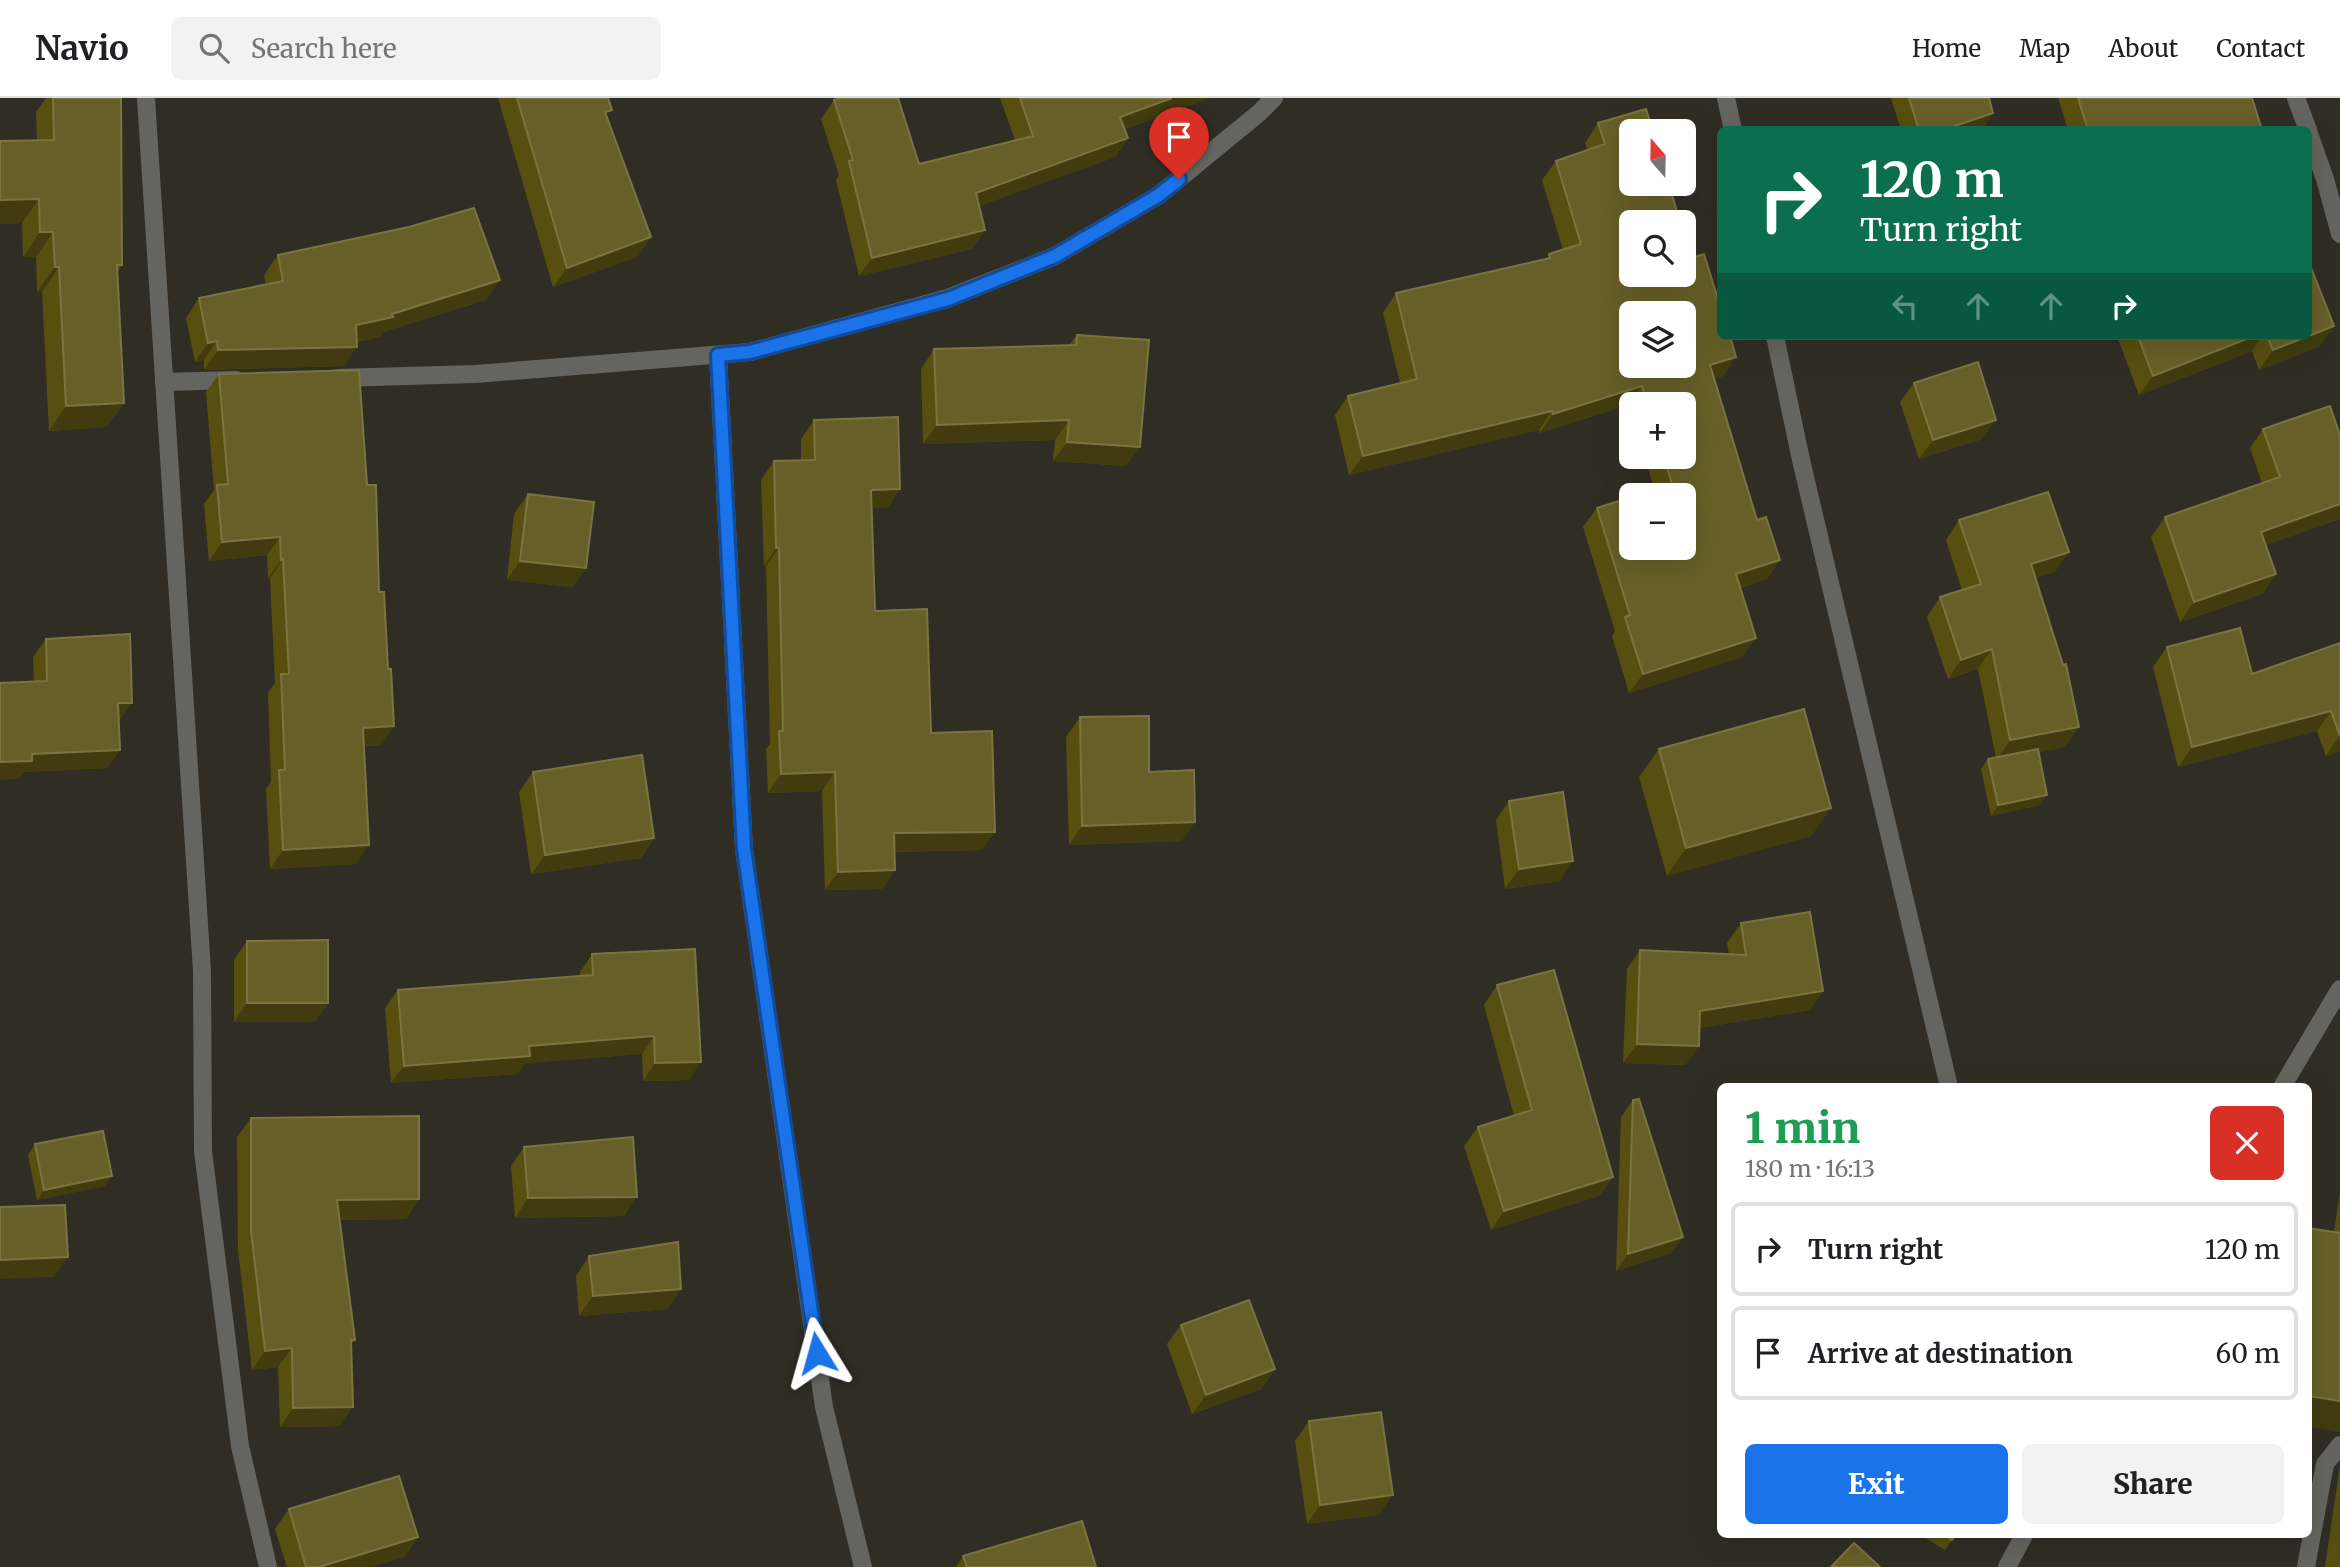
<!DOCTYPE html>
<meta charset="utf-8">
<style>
:root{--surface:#fff;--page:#f2f2f2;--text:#202124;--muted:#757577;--line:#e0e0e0;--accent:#1a73e8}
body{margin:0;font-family:Merriweather,serif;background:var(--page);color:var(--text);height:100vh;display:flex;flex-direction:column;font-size:26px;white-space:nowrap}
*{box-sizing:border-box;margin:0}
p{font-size:23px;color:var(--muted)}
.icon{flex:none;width:38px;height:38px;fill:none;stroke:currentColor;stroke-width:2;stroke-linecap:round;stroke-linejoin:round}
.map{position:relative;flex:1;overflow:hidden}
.panel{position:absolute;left:1717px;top:985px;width:595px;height:455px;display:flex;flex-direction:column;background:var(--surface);border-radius:10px;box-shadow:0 7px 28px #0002}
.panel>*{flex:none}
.hud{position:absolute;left:1717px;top:28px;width:595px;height:214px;border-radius:10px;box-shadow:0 7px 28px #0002;background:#0b6e4f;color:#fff;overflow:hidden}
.needle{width:46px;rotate:340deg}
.fabs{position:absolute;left:1619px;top:21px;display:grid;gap:14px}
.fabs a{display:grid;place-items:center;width:77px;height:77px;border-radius:10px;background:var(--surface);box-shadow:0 7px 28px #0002;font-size:35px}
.pin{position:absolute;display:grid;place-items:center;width:60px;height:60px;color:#fff;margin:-72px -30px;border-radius:50% 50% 50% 0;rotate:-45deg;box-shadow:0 0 7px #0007}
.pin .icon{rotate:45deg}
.me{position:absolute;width:77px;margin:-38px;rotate:352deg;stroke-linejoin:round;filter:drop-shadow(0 0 5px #0008)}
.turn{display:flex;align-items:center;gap:24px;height:147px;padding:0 28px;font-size:32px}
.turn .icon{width:91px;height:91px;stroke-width:2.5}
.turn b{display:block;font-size:49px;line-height:60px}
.lanes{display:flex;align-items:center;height:66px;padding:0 28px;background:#0003;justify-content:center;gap:35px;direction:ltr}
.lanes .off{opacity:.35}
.round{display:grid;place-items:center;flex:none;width:74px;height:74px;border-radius:10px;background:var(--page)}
.overview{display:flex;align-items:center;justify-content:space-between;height:119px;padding:0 28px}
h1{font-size:42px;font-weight:800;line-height:52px;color:#1e9e55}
.button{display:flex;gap:14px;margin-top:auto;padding:14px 28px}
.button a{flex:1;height:80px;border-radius:10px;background:var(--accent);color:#fff;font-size:28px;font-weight:800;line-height:80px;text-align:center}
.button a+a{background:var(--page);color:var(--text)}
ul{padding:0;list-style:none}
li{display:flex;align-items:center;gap:21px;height:94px;margin:0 14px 10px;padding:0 14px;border:4px solid var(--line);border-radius:10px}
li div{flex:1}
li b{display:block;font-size:26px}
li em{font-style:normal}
header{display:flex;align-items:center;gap:42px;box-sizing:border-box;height:98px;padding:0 35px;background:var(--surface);border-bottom:2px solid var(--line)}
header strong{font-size:33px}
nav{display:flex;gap:38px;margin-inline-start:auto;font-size:24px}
.search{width:490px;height:63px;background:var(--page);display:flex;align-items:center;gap:18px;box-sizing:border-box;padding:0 24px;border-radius:10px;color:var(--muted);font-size:26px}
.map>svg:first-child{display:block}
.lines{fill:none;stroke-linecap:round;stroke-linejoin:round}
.minor{stroke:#656560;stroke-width:18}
.wall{fill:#574f10}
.shaded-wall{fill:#413b0f}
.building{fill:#665f27;stroke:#7a7443;stroke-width:2;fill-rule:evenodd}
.route-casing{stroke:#114b97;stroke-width:18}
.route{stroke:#1a73e8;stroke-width:12}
</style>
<header>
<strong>Navio</strong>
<div class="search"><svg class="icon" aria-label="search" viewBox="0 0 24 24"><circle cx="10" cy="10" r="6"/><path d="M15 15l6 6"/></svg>Search here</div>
<nav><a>Home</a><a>Map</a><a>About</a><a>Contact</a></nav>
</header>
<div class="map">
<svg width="2340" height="1469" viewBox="0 0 2340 1469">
<rect width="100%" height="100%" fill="#302e24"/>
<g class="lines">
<g class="minor">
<path d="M 146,0 L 202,873 L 203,1053 L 240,1348 L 268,1469"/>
<path d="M 1726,0 L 1733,32"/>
<path d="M 2296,0 L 2308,32"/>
<path d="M 2308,33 L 2325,81 L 2340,136"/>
<path d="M 1775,238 L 1801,362 L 1949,989"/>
<path d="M 718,257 L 744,751 L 824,1309 L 863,1469"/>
<path d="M 338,280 L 475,276 L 750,254 L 948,200 L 1055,158 L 1159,97 L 1259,15 L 1274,0"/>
<path d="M 164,284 L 236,282"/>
<path d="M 2282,989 L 2340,891"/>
<path d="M 2007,1469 L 2024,1437"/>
<path d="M 2306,1469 L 2325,1366 L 2340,1347"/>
</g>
</g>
<g class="wall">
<path d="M 46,0 L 121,0 L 122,167 L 117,174 L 124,305 L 106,329 L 49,333 L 42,194 L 37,194 L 36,159 L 23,159 L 22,125 L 0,126 L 0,43 L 37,42 L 36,14 Z"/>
<path d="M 498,0 L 608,0 L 607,19 L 651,139 L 637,159 L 553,189 Z"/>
<path d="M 1000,0 L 1210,0 L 1125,31 L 1128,40 L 1115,59 L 979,108 L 985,132 L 972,151 L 859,178 L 836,82 L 839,77 L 821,21 L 834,2 L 919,66 L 1015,42 Z"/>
<path d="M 1891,0 L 1989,0 L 1993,15 L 1982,32 L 1901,32 Z"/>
<path d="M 2058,0 L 2252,0 L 2262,32 L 2068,32 Z"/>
<path d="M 1598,25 L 1723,278 L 1714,281 L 1757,422 L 1780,462 L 1767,481 L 1740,490 L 1742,559 L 1629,595 L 1612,538 L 1615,533 L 1583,429 L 1597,410 L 1655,392 L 1644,359 L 1684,359 L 1684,306 L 1631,306 L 1631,317 L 1628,307 L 1540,335 L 1539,332 L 1349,377 L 1335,317 L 1348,298 L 1400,285 L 1383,215 L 1396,195 L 1547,161 L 1549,156 L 1563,152 L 1542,82 L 1556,63 L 1588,52 L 1585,45 Z"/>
<path d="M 278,157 L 486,202 L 383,234 L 380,239 L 357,244 L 344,268 L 204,272 L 204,262 L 195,264 L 186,220 L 199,200 L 266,187 L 264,177 Z"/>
<path d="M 1077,237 L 1126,368 L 1053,363 L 1055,342 L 923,346 L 921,271 L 934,251 L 1069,247 Z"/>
<path d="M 2117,238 L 2308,238 L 2320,248 L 2259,272 L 2252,253 L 2139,297 Z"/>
<path d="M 219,276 L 367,387 L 394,628 L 381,647 L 364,648 L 356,766 L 270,771 L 266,691 L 271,684 L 268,595 L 275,585 L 270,480 L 268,480 L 267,457 L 209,463 L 204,406 L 214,392 L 206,294 Z"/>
<path d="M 1914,285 L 1982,341 L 1919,361 L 1900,304 Z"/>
<path d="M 814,322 L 900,391 L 887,410 L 872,410 L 875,513 L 931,635 L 982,752 L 894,754 L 895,772 L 882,791 L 825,792 L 822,693 L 768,695 L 766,651 L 770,646 L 766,468 L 764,468 L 761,382 L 774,363 L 801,362 L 801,341 Z"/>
<path d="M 2263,331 L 2340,337 L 2340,421 L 2265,447 L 2276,476 L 2262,496 L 2180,524 L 2151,439 L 2165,419 L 2262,385 L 2250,350 Z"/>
<path d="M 528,396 L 586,470 L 572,489 L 507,482 L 514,416 Z"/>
<path d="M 1959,422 L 2055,474 L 2035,480 L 2065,649 L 2039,654 L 2047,697 L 2040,707 L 1991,718 L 1981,671 L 1988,661 L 1996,660 L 1978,571 L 1948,581 L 1927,519 L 1940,499 L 1962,492 L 1946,442 Z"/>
<path d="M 46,541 L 119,623 L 120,652 L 107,670 L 24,674 L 19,681 L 34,583 L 33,559 Z"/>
<path d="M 2340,545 L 2340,653 L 2326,658 L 2317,633 L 2178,669 L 2153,569 L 2167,549 L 2252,576 Z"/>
<path d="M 1080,619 L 1149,674 L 1195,724 L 1181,743 L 1069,747 L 1066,639 Z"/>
<path d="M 1659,651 L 1831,710 L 1811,738 L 1667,778 L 1639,679 Z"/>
<path d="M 533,674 L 654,740 L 641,760 L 531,776 L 519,694 Z"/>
<path d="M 1509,703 L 1560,783 L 1505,791 L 1496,722 Z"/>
<path d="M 1741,825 L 1823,893 L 1810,912 L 1699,930 L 1699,948 L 1685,967 L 1623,965 L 1627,871 L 1640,852 L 1729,856 L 1727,845 Z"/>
<path d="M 247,843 L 328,905 L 315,924 L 234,924 L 234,862 Z"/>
<path d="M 592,856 L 689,982 L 643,983 L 642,956 L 525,965 L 517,976 L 391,985 L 385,910 L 398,892 L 580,878 L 580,874 Z"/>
<path d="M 1497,887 L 1613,1079 L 1599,1098 L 1491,1132 L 1464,1048 L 1478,1029 L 1514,1018 L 1484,907 Z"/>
<path d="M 1633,1002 L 1671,1155 L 1616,1173 L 1621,1019 Z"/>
<path d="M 251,1020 L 419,1101 L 406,1121 L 340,1122 L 355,1242 L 351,1247 L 340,1328 L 280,1329 L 278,1269 L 252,1272 L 238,1152 L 237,1039 Z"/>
<path d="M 35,1046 L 105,1088 L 37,1102 L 28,1057 Z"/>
<path d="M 524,1049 L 624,1118 L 515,1120 L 511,1068 Z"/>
<path d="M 2340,1094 L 2340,1334 L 2334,1134 Z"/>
<path d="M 589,1158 L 668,1211 L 579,1218 L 576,1178 Z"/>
<path d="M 1181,1227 L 1275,1271 L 1261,1291 L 1192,1316 L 1167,1246 Z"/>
<path d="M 1309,1323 L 1379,1417 L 1307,1426 L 1295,1343 Z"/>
<path d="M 2340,1367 L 2340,1469 L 2325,1469 Z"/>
<path d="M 289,1411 L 418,1439 L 404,1459 L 370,1469 L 287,1469 L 275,1431 Z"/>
<path d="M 1921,1437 L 1956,1437 L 1945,1452 Z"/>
<path d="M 963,1458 L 1096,1469 L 956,1469 Z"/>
</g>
<g class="shaded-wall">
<path d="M 1172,0 L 1210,0 L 1107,37 L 1120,19 Z"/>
<path d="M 1993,15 L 1982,32 L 1943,32 Z"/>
<path d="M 1128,40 L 1115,59 L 963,114 L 976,95 Z"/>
<path d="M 39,101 L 22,125 L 0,126 L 0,102 Z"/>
<path d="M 985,132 L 972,151 L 859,178 L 872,160 Z"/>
<path d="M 40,134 L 53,134 L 36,159 L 23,159 Z"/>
<path d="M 651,139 L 637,159 L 553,189 L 567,170 Z"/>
<path d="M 55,169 L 59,169 L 42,194 L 37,194 Z"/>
<path d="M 500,182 L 486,202 L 383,234 L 380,239 L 342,247 L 356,227 Z"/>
<path d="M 2334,228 L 2320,248 L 2259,272 L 2273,252 Z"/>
<path d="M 2254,238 L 2262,238 L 2252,253 L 2139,297 L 2153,278 Z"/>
<path d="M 217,243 L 204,262 L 195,264 L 208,245 Z"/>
<path d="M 357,249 L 344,268 L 204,272 L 218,252 Z"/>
<path d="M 1736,259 L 1723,278 L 1697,286 L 1710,267 Z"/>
<path d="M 1642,288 L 1628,307 L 1540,335 L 1553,316 Z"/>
<path d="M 124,305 L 106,329 L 49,333 L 66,308 Z"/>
<path d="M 1552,313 L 1539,332 L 1349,377 L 1363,358 Z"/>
<path d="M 1069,322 L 1055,342 L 923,346 L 937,327 Z"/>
<path d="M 1996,322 L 1982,341 L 1919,361 L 1933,342 Z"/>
<path d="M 1067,344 L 1140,349 L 1126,368 L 1053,363 Z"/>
<path d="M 900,391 L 887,410 L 859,411 L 871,392 Z"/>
<path d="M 2340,406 L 2340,421 L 2247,453 L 2261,434 Z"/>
<path d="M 280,439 L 267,457 L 209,463 L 222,444 Z"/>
<path d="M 776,450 L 779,450 L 766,468 L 764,468 Z"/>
<path d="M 2069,454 L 2055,474 L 2017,486 L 2031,466 Z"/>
<path d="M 283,461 L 270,480 L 268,480 L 281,462 Z"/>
<path d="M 1780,462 L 1767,481 L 1722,495 L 1736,476 Z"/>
<path d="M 520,463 L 586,470 L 572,489 L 507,482 Z"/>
<path d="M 2276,476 L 2262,496 L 2180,524 L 2194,504 Z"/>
<path d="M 1756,540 L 1742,559 L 1629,595 L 1643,576 Z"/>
<path d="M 1992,551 L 1978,571 L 1948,581 L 1961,562 Z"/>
<path d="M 118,605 L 132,605 L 119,623 L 105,624 Z"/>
<path d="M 2331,613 L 2317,633 L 2178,669 L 2192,649 Z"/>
<path d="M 394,628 L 381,647 L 350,648 L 363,630 Z"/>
<path d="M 2079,629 L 2065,649 L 1997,662 L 2010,642 Z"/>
<path d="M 2339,638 L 2340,653 L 2326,658 Z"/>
<path d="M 120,652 L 107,670 L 24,674 L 19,681 L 0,682 L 0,664 L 32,656 Z"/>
<path d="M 835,674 L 822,693 L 768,695 L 781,676 Z"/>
<path d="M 2047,697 L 2040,707 L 1991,718 L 1998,707 Z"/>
<path d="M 1831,710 L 1811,738 L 1667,778 L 1686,750 Z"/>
<path d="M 1195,724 L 1181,743 L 1069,747 L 1082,728 Z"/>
<path d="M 995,734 L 982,752 L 881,754 L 894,735 Z"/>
<path d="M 654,740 L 641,760 L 531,776 L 545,757 Z"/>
<path d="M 369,747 L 356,766 L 270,771 L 283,752 Z"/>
<path d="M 1573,763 L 1560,783 L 1505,791 L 1519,771 Z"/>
<path d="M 895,772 L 882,791 L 825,792 L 838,774 Z"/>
<path d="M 1823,893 L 1810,912 L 1687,932 L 1700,913 Z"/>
<path d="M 247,905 L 328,905 L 315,924 L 234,924 Z"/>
<path d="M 654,938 L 642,956 L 525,965 L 517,976 L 391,985 L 404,968 L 529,948 Z"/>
<path d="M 1637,946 L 1699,948 L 1685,967 L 1623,965 Z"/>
<path d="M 701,964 L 689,982 L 643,983 L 655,965 Z"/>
<path d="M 112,1078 L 105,1088 L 37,1102 L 44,1092 Z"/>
<path d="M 1613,1079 L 1599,1098 L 1491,1132 L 1504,1113 Z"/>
<path d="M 637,1099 L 624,1118 L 515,1120 L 528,1100 Z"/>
<path d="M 419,1101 L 406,1121 L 324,1122 L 337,1102 Z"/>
<path d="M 1683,1139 L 1671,1155 L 1616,1173 L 1628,1156 Z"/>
<path d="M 68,1159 L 54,1179 L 0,1181 L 0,1162 Z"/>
<path d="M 681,1191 L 668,1211 L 579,1218 L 593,1198 Z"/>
<path d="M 292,1250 L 278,1269 L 252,1272 L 265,1253 Z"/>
<path d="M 1275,1271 L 1261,1291 L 1192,1316 L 1206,1297 Z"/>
<path d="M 2308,1298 L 2340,1303 L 2340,1334 L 2308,1329 Z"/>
<path d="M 353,1309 L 340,1328 L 280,1329 L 293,1310 Z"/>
<path d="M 1393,1397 L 1379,1417 L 1307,1426 L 1320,1407 Z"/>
<path d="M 418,1439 L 404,1459 L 370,1469 L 319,1469 Z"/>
</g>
<g class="building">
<path d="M 53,0 L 121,0 L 122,167 L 117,167 L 124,305 L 66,308 L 59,169 L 55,169 L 53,134 L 40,134 L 39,101 L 0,102 L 0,43 L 54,42 Z"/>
<path d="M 517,0 L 608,0 L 612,12 L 605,14 L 651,139 L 567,170 Z"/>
<path d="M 840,0 L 898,0 L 919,66 L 1033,38 L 1020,0 L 1172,0 L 1120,19 L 1128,40 L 976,95 L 985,132 L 872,160 L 849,63 L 853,62 L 834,2 Z"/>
<path d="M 1909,0 L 1989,0 L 1993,15 L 1943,32 L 1919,32 Z"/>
<path d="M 2078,0 L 2252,0 L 2262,32 L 2088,32 Z"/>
<path d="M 1646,11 L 1653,33 L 1631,33 L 1631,86 L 1669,86 L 1680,124 L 1631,124 L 1631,177 L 1684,177 L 1684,135 L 1691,160 L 1704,156 L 1720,208 L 1720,238 L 1730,238 L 1736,259 L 1710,267 L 1757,422 L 1766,419 L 1780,462 L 1736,476 L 1756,540 L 1643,576 L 1625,519 L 1630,517 L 1597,410 L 1631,399 L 1631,450 L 1684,450 L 1684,397 L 1638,397 L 1672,386 L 1664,359 L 1684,359 L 1684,306 L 1647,306 L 1642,288 L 1553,316 L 1552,313 L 1363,358 L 1348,298 L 1417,281 L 1396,195 L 1550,160 L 1549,156 L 1581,146 L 1556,63 L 1605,46 L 1598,25 ZM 1631,215 L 1684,215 L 1684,268 L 1631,268 Z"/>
<path d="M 474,110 L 500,182 L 392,216 L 393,219 L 356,227 L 357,249 L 218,252 L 217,243 L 208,245 L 199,200 L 283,183 L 278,157 L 409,129 Z"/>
<path d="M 2308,162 L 2334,228 L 2273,252 L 2267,238 L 2308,238 Z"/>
<path d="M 1077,237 L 1149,242 L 1140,349 L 1067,344 L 1069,322 L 937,327 L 934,251 L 1076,247 Z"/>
<path d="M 2138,238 L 2254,238 L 2153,278 Z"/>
<path d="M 1978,264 L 1996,322 L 1933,342 L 1914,285 Z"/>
<path d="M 359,272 L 367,387 L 376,387 L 379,494 L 384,494 L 388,571 L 391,571 L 394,628 L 363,630 L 369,747 L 283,752 L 279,672 L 285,672 L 281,576 L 289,576 L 283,461 L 281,462 L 280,439 L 222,444 L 217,387 L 228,386 L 219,276 Z"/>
<path d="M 2330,308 L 2340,337 L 2340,406 L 2261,434 L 2276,476 L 2194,504 L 2165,419 L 2280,379 L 2263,331 Z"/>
<path d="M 898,319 L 900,391 L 871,392 L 875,513 L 927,511 L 931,635 L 992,633 L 995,734 L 894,735 L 895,772 L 838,774 L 835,674 L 781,676 L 779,633 L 783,633 L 779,450 L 776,450 L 774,363 L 815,362 L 814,322 Z"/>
<path d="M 2048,394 L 2069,454 L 2031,466 L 2063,567 L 2066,566 L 2079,629 L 2010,642 L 1992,551 L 1961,562 L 1940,499 L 1981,486 L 1959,422 Z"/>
<path d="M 528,396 L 594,404 L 586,470 L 520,463 Z"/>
<path d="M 2240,530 L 2252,576 L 2340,545 L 2340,638 L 2331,613 L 2192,649 L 2167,549 Z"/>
<path d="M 130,536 L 132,605 L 118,605 L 120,652 L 32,656 L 32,663 L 0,664 L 0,585 L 47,583 L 46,541 Z"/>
<path d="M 1804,611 L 1831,710 L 1686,750 L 1659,651 Z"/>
<path d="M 1149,618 L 1149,674 L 1194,672 L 1195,724 L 1082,728 L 1080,619 Z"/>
<path d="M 2038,651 L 2047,697 L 1998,707 L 1988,661 Z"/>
<path d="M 642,657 L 654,740 L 545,757 L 533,674 Z"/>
<path d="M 1563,694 L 1573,763 L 1519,771 L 1509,703 Z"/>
<path d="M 1810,814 L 1823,893 L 1700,913 L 1699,948 L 1637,946 L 1640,852 L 1746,857 L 1741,825 Z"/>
<path d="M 328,842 L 328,905 L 247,905 L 247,843 Z"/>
<path d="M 695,851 L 701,964 L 655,965 L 654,938 L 529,948 L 530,958 L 404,968 L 398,892 L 593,877 L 592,856 Z"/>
<path d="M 1554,872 L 1613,1079 L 1504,1113 L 1478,1029 L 1532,1012 L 1497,887 Z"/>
<path d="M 1639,1001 L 1683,1139 L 1628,1156 L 1633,1002 Z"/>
<path d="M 419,1018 L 419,1101 L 337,1102 L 355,1242 L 351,1242 L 353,1309 L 293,1310 L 292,1250 L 265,1253 L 251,1132 L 251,1020 Z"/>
<path d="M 103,1033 L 112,1078 L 44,1092 L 35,1046 Z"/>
<path d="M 633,1039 L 637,1099 L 528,1100 L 524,1049 Z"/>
<path d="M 65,1107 L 68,1159 L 0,1162 L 0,1109 Z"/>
<path d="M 2308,1130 L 2340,1135 L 2340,1303 L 2308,1298 Z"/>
<path d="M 678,1144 L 681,1191 L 593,1198 L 589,1158 Z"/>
<path d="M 1249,1202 L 1275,1271 L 1206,1297 L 1181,1227 Z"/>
<path d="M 1381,1314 L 1393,1397 L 1320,1407 L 1309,1323 Z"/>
<path d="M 399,1378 L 418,1439 L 319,1469 L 306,1469 L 289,1411 Z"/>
<path d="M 1082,1423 L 1096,1469 L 967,1469 L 963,1458 Z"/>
<path d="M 1944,1437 L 1956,1437 L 1952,1442 Z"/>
<path d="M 1854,1445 L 1880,1469 L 1831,1469 Z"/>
</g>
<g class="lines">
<g class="route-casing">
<path id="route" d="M 817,1255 L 744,751 L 718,257 L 750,254 L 948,201 L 1055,158 L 1159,97 L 1179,81"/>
</g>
<use href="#route" class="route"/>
</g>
</svg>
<div class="fabs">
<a><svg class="needle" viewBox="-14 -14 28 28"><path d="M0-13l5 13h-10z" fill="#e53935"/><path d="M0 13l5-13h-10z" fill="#757577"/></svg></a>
<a><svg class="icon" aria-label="search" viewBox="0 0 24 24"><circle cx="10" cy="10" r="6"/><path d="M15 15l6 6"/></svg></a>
<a><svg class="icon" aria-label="layers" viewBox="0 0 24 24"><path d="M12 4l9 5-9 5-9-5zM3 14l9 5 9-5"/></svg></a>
<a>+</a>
<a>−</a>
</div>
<div class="pin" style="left:1179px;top:81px;background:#d93025"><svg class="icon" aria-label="arrive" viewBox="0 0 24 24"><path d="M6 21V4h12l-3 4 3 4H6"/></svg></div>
<svg class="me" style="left:817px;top:1255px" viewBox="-20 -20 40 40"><path d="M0-17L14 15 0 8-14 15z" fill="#1a73e8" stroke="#fff" stroke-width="4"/></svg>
<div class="hud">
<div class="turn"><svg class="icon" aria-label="right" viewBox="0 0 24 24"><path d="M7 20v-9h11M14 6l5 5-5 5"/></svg><div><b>120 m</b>Turn right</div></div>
<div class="lanes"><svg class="icon off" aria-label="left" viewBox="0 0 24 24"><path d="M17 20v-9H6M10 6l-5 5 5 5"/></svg><svg class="icon off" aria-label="ahead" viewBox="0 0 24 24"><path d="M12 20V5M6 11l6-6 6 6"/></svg><svg class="icon off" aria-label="ahead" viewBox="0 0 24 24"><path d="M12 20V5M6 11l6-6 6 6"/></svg><svg class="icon" aria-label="right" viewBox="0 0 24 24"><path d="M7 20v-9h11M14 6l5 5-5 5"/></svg></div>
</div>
<section class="panel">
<div class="overview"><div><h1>1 min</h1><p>180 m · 16:13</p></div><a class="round" style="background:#d93025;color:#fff"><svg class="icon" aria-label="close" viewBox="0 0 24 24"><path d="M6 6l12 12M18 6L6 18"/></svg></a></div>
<ul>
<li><svg class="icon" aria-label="right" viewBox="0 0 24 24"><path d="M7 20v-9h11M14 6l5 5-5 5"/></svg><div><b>Turn right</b></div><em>120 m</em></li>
<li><svg class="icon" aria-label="arrive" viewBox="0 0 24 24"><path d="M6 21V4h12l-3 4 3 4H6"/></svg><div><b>Arrive at destination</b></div><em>60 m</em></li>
</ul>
<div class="button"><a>Exit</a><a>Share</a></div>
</section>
</div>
